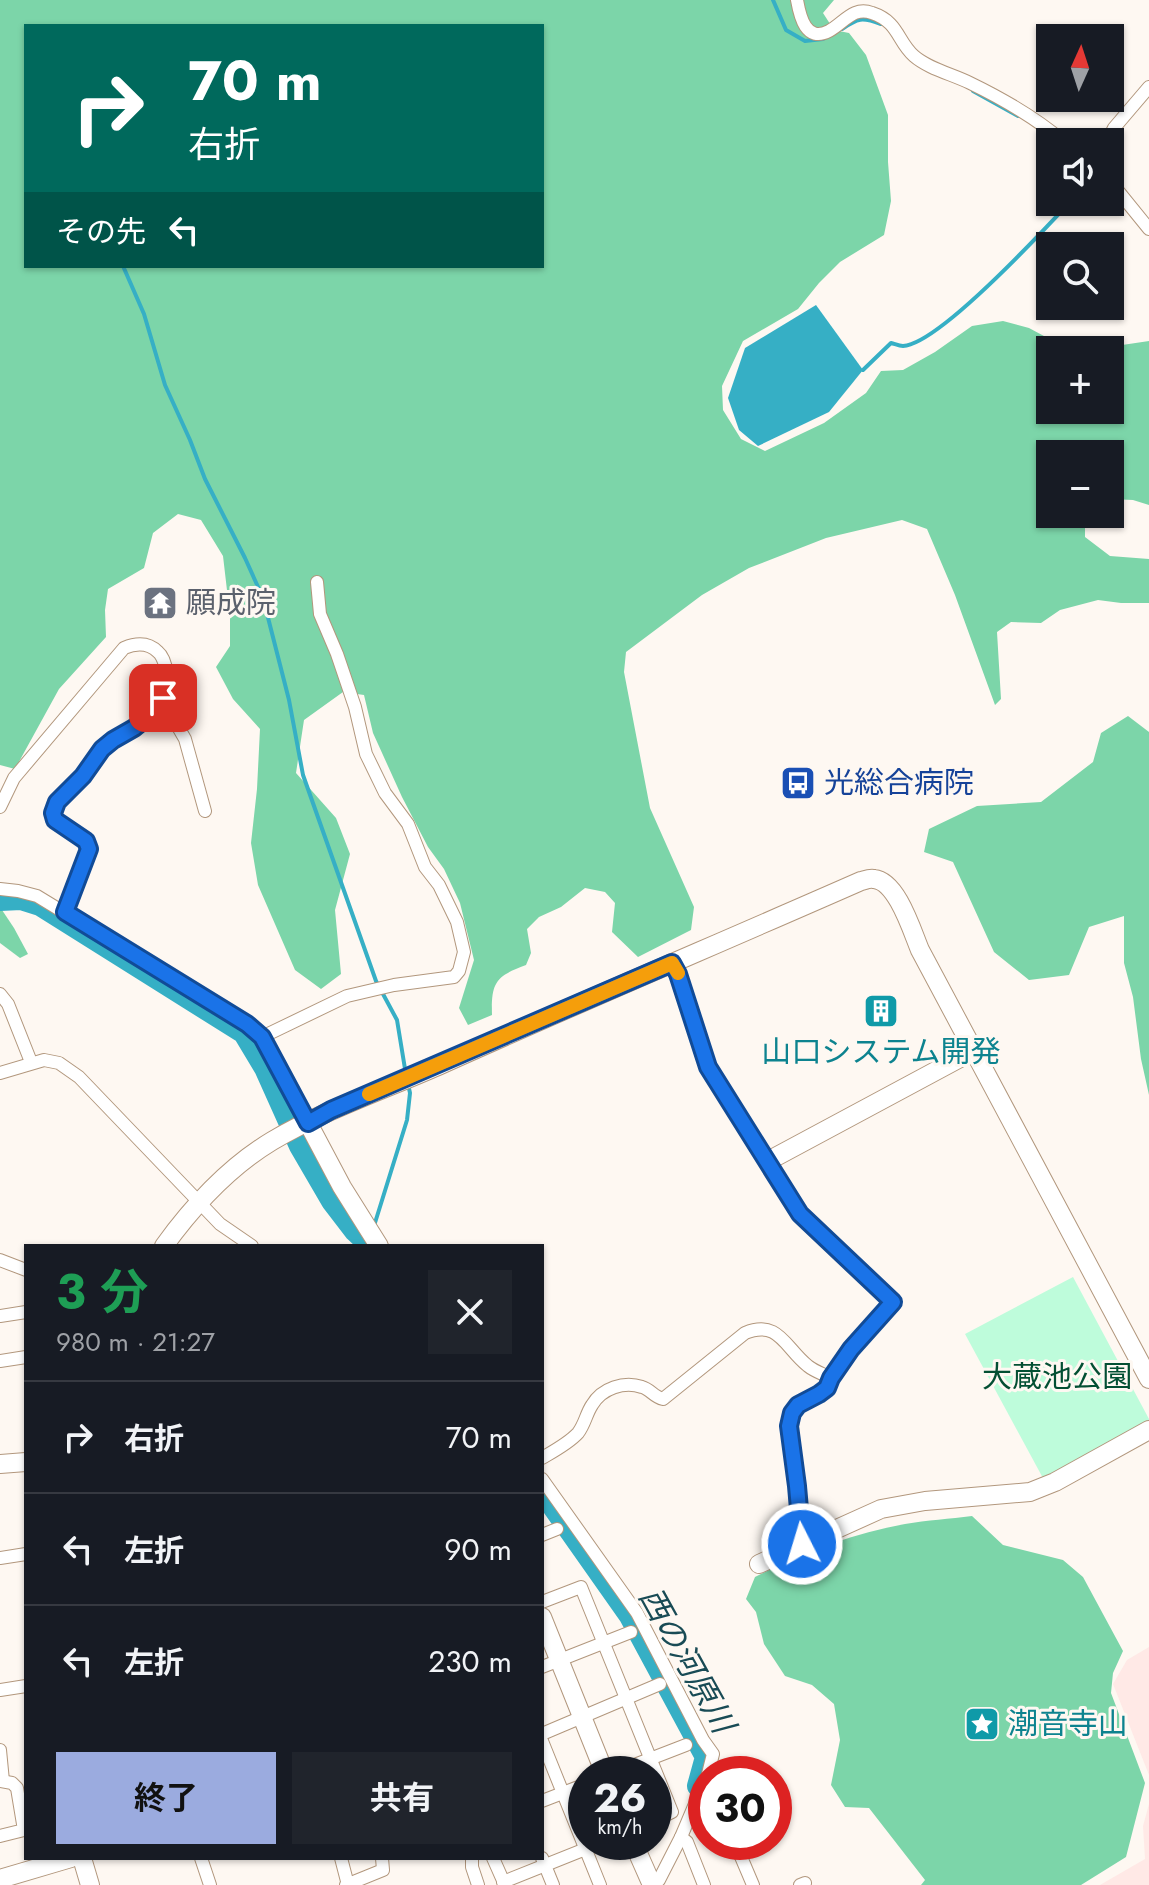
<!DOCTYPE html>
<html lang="ja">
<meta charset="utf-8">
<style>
:root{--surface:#171b24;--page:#20242c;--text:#f1f3f6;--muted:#9ea1a6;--line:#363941;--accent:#9babdf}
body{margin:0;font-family:Jost,"Noto Sans JP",sans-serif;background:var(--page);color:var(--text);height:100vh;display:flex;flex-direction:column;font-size:30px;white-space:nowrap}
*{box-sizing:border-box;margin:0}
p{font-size:26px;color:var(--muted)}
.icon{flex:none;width:44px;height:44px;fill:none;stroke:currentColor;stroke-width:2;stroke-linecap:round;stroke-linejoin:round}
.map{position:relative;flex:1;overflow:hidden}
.side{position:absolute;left:24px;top:1244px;width:520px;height:616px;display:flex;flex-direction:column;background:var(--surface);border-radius:0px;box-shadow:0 2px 6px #0004}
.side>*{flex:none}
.banner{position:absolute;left:24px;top:24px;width:520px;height:244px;border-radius:0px;box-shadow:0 2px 6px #0004;background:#00695c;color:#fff;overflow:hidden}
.needle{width:52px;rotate:3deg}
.buttons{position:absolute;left:1036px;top:24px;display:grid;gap:16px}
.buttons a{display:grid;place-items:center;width:88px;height:88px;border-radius:0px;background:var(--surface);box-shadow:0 2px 6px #0004;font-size:40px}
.speed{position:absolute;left:568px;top:1756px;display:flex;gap:16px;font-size:40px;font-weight:700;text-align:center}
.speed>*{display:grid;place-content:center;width:104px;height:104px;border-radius:50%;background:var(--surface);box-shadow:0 2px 6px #0004;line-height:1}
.speed small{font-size:20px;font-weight:400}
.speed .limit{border:12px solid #d22;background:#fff;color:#111}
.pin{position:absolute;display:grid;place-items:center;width:68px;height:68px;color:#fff;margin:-34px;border-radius:16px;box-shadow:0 4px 12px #0006}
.me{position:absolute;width:88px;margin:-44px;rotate:355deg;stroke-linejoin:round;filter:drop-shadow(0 0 6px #0008)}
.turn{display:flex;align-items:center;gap:28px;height:168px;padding:0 32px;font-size:36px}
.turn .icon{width:104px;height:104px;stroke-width:2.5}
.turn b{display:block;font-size:56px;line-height:68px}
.then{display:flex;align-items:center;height:76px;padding:0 32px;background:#0003;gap:16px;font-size:30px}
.round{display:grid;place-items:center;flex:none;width:84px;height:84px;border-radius:0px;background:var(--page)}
.head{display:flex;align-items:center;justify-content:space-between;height:136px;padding:0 32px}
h1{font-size:48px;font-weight:700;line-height:60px;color:#1e9e55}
.button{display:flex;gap:16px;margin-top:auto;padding:16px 32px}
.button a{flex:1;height:92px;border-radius:0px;background:var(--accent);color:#111;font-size:32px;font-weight:700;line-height:92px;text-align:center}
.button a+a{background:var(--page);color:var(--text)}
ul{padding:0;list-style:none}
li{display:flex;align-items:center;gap:24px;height:112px;padding:0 32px;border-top:2px solid var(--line)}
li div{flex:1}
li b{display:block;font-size:30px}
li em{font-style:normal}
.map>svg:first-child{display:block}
.education{fill:#ffe9e6}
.green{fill:#befcdb}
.forest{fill:#7cd5a9;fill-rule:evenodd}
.water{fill:#36afc5}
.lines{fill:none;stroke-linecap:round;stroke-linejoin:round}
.stream{stroke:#36afc5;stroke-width:4}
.river{stroke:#36afc5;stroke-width:22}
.street-casing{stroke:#b2977d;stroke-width:14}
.secondary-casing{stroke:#b2977d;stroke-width:20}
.street{stroke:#fff;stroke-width:12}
.secondary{stroke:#fff;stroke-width:18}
.route-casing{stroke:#114b97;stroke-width:20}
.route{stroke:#1a73e8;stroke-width:14}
.slow{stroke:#f59e0b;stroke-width:14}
.labels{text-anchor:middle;stroke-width:6;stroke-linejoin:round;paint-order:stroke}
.worship-label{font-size:30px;fill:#5b616d;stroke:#fef8f2;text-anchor:start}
.transit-label{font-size:30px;fill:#164399;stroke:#fef8f2;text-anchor:start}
.culture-label{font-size:30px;fill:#0d838f;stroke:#fef8f2}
.park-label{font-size:30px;fill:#034f33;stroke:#fef8f2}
.water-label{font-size:32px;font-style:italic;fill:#194b55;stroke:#fef8f2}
</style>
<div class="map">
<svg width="1149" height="1885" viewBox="0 0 1149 1885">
<rect width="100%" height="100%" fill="#fef8f2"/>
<g class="education">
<path d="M 1149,1647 L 1149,1775 L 1113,1684 L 1127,1660 Z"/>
<path d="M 1149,1804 L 1149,1885 L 1100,1885 L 1145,1859 L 1143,1826 Z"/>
</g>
<path class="green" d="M 1073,1277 L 1149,1419 L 1149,1424 L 1044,1480 L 965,1334 Z"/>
<g class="forest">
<path d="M 0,0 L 834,0 L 823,13 L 834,30 L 849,33 L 866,55 L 888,115 L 888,162 L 891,201 L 884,235 L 840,262 L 819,283 L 798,309 L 743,341 L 722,386 L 723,410 L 741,439 L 765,451 L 824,423 L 866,393 L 881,371 L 903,370 L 935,352 L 972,326 L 1003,321 L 1029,328 L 1057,343 L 1102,348 L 1149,341 L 1149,505 L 1133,500 L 1110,499 L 1110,454 L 1050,454 L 1050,514 L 1087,514 L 1085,518 L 1085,537 L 1110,556 L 1149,559 L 1149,603 L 1121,603 L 1098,600 L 1060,610 L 1041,623 L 1011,622 L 997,632 L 1001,699 L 995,705 L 955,595 L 927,529 L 902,520 L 826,538 L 749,568 L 702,595 L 626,652 L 624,672 L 650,808 L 694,907 L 691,930 L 638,957 L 612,932 L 615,903 L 605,892 L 585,888 L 561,907 L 539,917 L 527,929 L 531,953 L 526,965 C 496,976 491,982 492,1015 L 468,1025 L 459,1008 L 474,960 L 460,903 L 444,869 L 428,847 L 402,797 L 373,733 L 364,695 L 343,692 L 304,720 L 296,773 L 336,818 L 350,854 L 335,910 L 341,974 L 321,989 L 295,970 L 258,885 L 251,843 L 257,789 L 260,729 L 233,699 L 216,667 L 230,646 L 230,616 L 223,556 L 201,520 L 178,514 L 153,533 L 144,568 L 108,589 L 105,610 L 106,637 L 59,689 L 15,769 L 0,765 ZM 26,26 L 542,26 L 542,266 L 26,266 ZM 1050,350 L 1110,350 L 1110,410 L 1050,410 Z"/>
<path d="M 1128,716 L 1149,732 L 1149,1095 L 1141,1059 L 1133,997 L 1124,963 L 1124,916 L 1089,927 L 1069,975 L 1029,980 L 994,952 L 953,862 L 924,852 L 929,829 L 977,806 L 1041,802 L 1093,762 L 1101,733 Z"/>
<path d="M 0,907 L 14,928 L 28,954 L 20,958 L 0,943 Z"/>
<path d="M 972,1516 L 1003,1545 L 1063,1560 L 1083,1577 L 1123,1651 L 1113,1673 L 1111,1693 L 1145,1783 L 1126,1857 L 1081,1885 L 921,1885 L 925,1880 L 869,1808 L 845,1807 L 831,1785 L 840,1740 L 834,1704 L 812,1685 L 785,1676 L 764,1644 L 756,1612 L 746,1599 L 755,1577 C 801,1553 854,1533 905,1524 C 927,1520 950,1519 972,1516 Z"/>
</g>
<path class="water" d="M 816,305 L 863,370 L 829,412 L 758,446 L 739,430 L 728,398 L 745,348 Z"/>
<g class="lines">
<g class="stream">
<path d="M 773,0 L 786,30 L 805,41 L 823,39"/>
<path d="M 842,29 C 858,18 862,17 881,24"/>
<path d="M 973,91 L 1018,116"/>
<path d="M 123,266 L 144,314 L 165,385 L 190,440 L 205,479 L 245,558 L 263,598 L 289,700 L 303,775 L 376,981 L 397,1020 L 406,1075"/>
<path d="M 863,370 L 891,343 C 895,344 899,346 903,346 C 939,344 1043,231 1070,202"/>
<path d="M 374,1226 L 407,1120 L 410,1093 L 408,1084"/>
</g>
<g class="river">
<path d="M 0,900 L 21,899 L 40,905 L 244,1033 L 265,1068 L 300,1146 L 332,1201 L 355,1231 L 371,1246"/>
<path d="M 542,1491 L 630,1616 L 706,1757 L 698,1786"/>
</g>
<g class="street-casing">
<g id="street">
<path d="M 797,0 C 800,17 806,43 829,31 C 844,23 853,6 872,13 C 899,22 897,41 914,56 C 929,69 952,74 970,83 C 1003,99 1036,118 1064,142"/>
<path d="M 1107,142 L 1114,128 L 1149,87"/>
<path d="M 1110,181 L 1149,229"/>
<path d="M 163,698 L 166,706 L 185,739 L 205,811"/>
<path d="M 0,807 L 14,778 L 124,648 C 136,643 148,642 158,652 C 163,656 166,667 167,674 C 168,698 151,717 132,729 C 122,736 110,741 101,750 C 94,757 90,767 84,775 C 73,789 59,796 53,813 C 59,830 83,832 89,849 L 65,912"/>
<path d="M 0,889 L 18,891 L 37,896 L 247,1024 L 262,1037 L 308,1123"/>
<path d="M 672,963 L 678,974 L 708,1067 L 800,1214 L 893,1302 L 851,1349 L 831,1378 L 827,1388 L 819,1394 L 798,1405 L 792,1413 L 789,1426 L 797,1486 L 802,1544"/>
<path d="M 0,994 L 8,1004 L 31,1062"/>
<path d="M 262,1037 L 347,996 L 394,985 L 454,977 L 459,971 L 464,952 L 457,922 L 439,885 L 425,867 L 408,824 L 385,793 L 366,754 L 355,707 L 337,654 L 320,614 L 317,582"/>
<path d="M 0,1073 L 44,1060 L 59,1063 L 79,1077 L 220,1224 L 252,1246"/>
<path d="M 0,1260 L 26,1270"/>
<path d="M 0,1316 L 26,1312"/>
<path d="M 0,1361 L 26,1357"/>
<path d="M 542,1458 C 554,1451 569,1443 578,1433 C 585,1424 586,1414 592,1405 C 602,1388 624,1381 642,1387 C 650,1389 654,1397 663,1399 L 745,1333 C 779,1319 785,1348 808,1366 C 814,1371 823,1374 831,1378"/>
<path d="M 542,1479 L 637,1613 L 703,1740 L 713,1754 L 708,1774"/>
<path d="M 542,1535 L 557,1529"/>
<path d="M 0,1558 L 26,1554"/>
<path d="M 542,1602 L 581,1587 L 672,1812 L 654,1821"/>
<path d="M 542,1667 L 631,1632"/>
<path d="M 0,1690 L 26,1686"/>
<path d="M 542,1734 L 660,1684"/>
<path d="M 542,1741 L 600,1885"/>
<path d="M 0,1750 L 3,1781"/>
<path d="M 611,1774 L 686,1745"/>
<path d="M 0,1781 L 12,1783 L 17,1788 L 24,1830 L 0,1836"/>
<path d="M 542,1801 L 586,1784"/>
<path d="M 681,1837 L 687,1842 L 704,1885"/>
<path d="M 736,1845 L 753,1885"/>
<path d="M 201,1858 L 210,1885"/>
<path d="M 341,1858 L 348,1885"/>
<path d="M 472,1858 L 472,1867 L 478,1885"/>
<path d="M 493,1858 L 505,1885"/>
<path d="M 542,1858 L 553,1885"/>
<path d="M 503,1882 L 603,1842"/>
<path d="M 346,1885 L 383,1870 L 382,1858"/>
<path d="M 654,1885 L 659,1880 L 681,1837 L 706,1778"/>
<path d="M 800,1885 L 805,1883"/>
</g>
</g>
<g class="secondary-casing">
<g id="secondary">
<path d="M 308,1123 L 342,1187 L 379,1246"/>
<path d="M 768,1161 L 973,1051"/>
<path d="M 164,1246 C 193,1206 229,1167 272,1141 C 324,1110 383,1090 438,1066 C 578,1003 720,943 861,881 C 865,880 870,878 874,879 C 897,881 912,931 920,950 L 1149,1379"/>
<path d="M 0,1464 L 26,1462"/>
<path d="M 759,1564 L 881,1509 L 925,1501 L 1030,1492 L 1055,1482 L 1149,1430"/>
<path d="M 542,1617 L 605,1774"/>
<path d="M 633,1842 L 652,1885"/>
<path d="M 82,1858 L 90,1885"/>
<path d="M 0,1879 L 71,1858"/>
</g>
</g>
<use href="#street" class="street"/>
<use href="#secondary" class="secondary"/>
</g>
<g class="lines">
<g class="route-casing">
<path id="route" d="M 163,698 L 146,718 L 134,728 L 113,740 L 102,749 L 83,776 L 57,802 L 53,813 L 55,820 L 86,841 L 89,849 L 65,912 L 247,1024 L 262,1037 L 308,1123 L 331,1110 L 672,963 L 678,974 L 708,1067 L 800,1214 L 893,1302 L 851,1349 L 831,1378 L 827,1388 L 819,1394 L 798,1405 L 792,1413 L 789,1426 L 797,1486 L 802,1544"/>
</g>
<use href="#route" class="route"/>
<path class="slow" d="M 369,1094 L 672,963 L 678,973"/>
</g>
<defs>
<g id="temple-square" transform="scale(1.8)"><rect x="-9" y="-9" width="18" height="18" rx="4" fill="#6b7280" stroke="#fef8f2"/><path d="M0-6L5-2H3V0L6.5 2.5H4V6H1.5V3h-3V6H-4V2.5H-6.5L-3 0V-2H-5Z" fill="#fff"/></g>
<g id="bus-square" transform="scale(1.8)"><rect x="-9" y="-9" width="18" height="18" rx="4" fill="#1a4fb4" stroke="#fef8f2"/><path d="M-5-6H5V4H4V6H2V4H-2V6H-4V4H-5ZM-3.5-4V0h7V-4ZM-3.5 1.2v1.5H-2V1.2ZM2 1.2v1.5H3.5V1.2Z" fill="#fff"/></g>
<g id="building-square" transform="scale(1.8)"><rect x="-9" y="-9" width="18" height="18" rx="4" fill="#0f9aa8" stroke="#fef8f2"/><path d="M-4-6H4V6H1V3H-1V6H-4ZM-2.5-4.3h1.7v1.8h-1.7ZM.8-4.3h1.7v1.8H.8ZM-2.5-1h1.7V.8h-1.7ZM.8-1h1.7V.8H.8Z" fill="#fff"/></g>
<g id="sight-square" transform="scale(1.8)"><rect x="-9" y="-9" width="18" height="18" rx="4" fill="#0f9aa8" stroke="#fef8f2"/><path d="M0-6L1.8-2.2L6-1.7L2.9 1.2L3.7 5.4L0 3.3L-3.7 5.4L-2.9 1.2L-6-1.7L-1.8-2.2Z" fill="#fff"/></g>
</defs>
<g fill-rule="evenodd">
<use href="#temple-square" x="160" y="603"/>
<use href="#bus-square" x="798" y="783"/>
<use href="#building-square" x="881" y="1011"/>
<use href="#sight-square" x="982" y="1724"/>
</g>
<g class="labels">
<g class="worship-label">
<text x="186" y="613">願成院</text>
</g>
<g class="transit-label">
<text x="824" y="793">光総合病院</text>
</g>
<g class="culture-label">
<text x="881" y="1062">山口システム開発</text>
<text x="1008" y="1734" text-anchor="start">潮音寺山</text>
</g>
<g class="park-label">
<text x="1057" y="1387">大蔵池公園</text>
</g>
<g class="water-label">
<text transform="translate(687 1660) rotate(61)" y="11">西の河原川</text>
</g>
</g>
</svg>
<div class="buttons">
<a><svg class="needle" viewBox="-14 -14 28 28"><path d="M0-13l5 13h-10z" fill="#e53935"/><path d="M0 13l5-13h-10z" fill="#9ea1a6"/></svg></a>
<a><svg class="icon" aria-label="sound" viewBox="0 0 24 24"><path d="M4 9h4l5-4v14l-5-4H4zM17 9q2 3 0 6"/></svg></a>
<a><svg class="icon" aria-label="search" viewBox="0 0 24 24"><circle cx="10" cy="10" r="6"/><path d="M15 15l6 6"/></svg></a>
<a>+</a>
<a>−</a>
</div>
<div class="speed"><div>26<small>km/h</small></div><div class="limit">30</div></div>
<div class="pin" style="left:163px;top:698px;background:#d93025"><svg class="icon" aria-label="arrive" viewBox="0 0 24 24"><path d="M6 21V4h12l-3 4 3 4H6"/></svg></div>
<svg class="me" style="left:802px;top:1544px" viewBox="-20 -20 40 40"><circle r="17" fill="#1a73e8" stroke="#fff" stroke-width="3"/><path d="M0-11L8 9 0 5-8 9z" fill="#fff"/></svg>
<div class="banner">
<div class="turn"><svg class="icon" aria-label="right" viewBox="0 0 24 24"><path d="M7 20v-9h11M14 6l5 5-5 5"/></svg><div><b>70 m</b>右折</div></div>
<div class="then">その先<svg class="icon" aria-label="left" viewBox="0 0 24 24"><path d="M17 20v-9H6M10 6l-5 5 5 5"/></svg></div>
</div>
<section class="side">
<div class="head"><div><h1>3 分</h1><p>980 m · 21:27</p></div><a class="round"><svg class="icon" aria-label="close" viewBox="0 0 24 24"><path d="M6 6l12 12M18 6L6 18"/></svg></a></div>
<ul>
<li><svg class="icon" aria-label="right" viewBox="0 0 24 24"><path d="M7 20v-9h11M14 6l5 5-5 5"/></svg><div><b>右折</b></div><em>70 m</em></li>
<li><svg class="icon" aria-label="left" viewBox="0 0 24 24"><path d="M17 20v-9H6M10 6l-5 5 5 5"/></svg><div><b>左折</b></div><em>90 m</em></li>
<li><svg class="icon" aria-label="left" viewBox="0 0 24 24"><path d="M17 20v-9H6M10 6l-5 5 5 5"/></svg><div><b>左折</b></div><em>230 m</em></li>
</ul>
<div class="button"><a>終了</a><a>共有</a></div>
</section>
</div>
